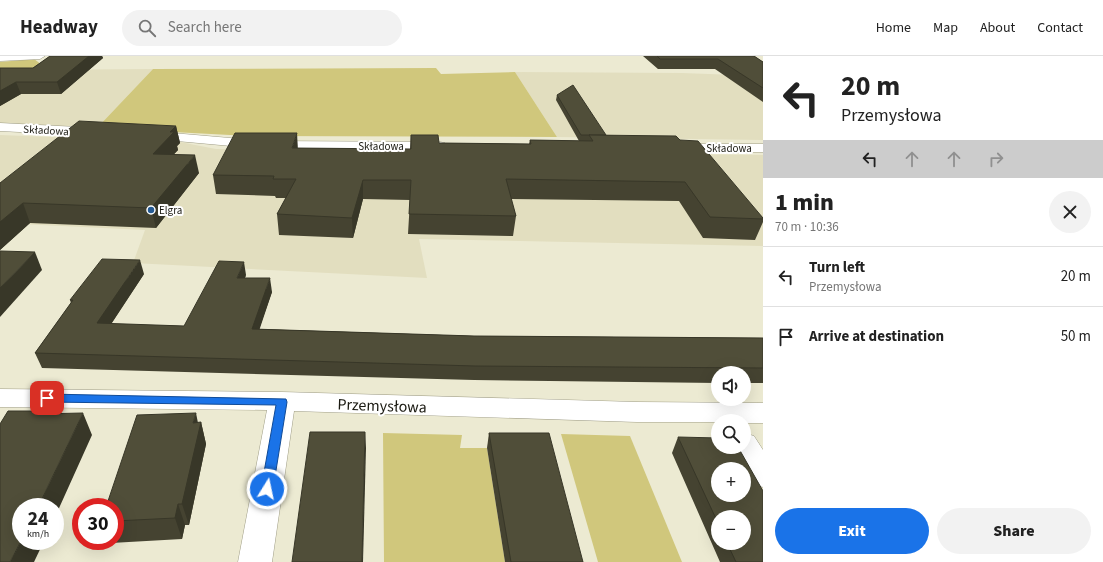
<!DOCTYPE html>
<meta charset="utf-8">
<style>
:root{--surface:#fff;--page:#f2f2f2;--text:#222;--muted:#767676;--line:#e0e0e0;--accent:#1a73e8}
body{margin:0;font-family:"Source Sans 3",sans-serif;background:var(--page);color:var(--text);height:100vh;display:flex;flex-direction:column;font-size:15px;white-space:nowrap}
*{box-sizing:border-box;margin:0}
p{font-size:13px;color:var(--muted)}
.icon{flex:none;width:22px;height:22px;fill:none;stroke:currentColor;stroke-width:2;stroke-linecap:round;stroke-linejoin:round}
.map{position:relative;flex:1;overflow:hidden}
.side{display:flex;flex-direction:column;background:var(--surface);width:340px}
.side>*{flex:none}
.top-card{background:#fff;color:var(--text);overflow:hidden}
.tools{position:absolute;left:711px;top:310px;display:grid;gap:8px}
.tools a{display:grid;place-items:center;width:40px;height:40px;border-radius:50%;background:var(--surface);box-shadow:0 4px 16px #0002;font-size:20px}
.speed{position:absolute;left:12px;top:442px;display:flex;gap:8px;font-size:20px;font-weight:700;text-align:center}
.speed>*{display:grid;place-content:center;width:52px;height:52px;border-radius:50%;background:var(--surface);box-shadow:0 4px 16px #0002;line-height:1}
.speed small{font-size:10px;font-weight:400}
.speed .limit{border:6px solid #d22;background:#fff;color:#111}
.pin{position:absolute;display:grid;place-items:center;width:34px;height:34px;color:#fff;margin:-17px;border-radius:8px;box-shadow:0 2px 6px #0006}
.me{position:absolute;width:44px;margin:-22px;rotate:10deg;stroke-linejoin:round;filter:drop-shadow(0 0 3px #0008)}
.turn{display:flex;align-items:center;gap:14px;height:84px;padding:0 12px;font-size:18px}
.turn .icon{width:52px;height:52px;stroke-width:2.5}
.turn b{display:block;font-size:28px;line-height:34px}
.lanes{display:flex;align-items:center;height:38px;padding:0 12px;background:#0003;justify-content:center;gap:20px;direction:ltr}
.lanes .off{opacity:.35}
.round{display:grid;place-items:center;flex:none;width:42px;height:42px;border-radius:21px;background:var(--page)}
.head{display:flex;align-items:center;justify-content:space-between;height:68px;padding:0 12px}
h1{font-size:24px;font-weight:800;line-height:30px}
.primary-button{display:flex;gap:8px;margin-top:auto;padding:8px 12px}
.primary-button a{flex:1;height:46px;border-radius:24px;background:var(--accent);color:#fff;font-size:16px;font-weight:800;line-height:46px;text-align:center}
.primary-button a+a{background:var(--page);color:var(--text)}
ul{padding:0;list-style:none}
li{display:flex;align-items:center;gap:12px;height:60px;padding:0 12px;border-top:1px solid var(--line)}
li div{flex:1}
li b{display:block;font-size:15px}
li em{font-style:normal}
header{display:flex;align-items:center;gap:24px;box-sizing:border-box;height:56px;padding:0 20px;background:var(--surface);border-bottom:1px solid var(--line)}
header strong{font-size:19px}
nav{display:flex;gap:22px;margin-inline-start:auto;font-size:14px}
.search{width:280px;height:36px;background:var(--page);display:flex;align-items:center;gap:10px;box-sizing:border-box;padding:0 14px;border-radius:22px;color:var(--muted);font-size:15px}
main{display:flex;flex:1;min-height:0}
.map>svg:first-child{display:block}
.built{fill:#e2debf}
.green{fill:#d0c77c}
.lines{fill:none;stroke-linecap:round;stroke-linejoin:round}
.street-casing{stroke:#9f9d86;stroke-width:1}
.street{fill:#fff;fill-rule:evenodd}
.wall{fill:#454331;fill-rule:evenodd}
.shaded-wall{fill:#383728}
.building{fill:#504e39;stroke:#383728;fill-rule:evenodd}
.route{fill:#1a73e8;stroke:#114b97}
.poi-dot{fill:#255a93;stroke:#fff;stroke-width:1.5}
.labels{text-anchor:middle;stroke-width:4;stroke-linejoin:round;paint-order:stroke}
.far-street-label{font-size:11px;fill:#1a1911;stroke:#fff}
.far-poi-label{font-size:11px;fill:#1a1911;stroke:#fff;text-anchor:start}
.near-street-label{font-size:16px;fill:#1a1911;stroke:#fff}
</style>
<header>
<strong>Headway</strong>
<div class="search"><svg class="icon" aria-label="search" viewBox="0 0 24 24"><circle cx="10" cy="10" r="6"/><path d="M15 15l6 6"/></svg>Search here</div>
<nav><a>Home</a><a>Map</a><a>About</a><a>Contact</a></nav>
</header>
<main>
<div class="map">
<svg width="763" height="506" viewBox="0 0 763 506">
<rect width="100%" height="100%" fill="#ecead2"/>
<g class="built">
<path d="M 153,13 L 97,72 L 0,68 L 0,21 L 23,14 Z"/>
<path d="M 515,16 L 682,17 L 763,20 L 763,84 L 557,81 Z"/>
<path d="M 0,79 L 180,86 L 216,93 L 763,99 L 763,190 L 419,183 L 427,222 L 133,207 L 145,174 L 0,167 Z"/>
</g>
<g class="green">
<path d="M 34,3 L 49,14 L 0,15 L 0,6 Z"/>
<path d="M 436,12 L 441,18 L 515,16 L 557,81 L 249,80 L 97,72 L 153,13 Z"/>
<path d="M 383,377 L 462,379 L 460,392 L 487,392 L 505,506 L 384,506 Z"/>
<path d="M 561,378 L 630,380 L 682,506 L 598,506 Z"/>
</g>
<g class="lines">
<g class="street-casing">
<g id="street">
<path d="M 0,0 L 45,0 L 40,3 L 0,5 Z"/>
<path d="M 0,67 L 97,72 L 102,73 L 104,76 L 102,79 L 97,80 L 0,75 Z"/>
<path d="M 149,75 L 264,85 L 440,86 L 445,87 L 447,90 L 445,93 L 440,94 L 264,93 L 144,82 L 142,79 L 144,76 Z"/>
<path d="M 674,88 L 763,88 L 763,96 L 674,96 L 669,95 L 667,92 L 669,89 Z"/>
<path d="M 0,333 L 282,336 L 637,346 L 763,347 L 763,367 L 744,367 L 744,365 L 718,365 L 718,366 L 637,366 L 294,355 L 272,506 L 238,506 L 267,354 L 0,351 Z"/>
<path d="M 744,377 L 754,380 L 763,394 L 763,431 L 752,428 L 731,391 L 744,391 Z"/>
</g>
</g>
<use href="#street" class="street"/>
</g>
<g class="wall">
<path d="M 50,0 L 102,0 L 103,2 L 61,38 L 21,38 L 0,50 L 0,12 L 33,12 Z"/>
<path d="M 643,0 L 754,0 L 763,6 L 763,46 L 715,13 L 658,13 Z"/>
<path d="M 557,39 L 606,79 L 680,84 L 763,162 L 763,166 L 755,184 L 703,182 L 679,145 L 511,143 L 516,160 L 513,180 L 408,178 L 410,144 L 363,143 L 353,182 L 279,179 L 277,158 L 286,142 L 276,142 L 275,140 L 216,138 L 213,119 L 298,92 L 410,93 L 411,79 L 439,87 L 529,88 L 530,84 L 579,85 L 556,44 Z"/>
<path d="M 176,70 L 180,87 L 177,90 L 178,94 L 174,98 L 199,117 L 156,172 L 30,167 L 0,194 L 0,127 Z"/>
<path d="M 144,218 L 111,268 L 184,270 L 246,219 L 245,222 L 272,236 L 259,273 L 474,280 L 763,282 L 763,327 L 744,327 L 744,317 L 718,317 L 718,327 L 474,324 L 42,312 L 35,297 L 71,247 L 70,244 Z"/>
<path d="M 201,366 L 206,388 L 189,469 L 185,469 L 182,483 L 111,487 L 110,485 L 115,485 L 115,451 L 198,367 Z"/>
<path d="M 489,377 L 583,506 L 505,506 L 487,392 Z"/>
<path d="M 678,381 L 763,506 L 720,506 L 672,397 ZM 718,461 L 744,487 L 718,487 Z"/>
</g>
<g class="shaded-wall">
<path d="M 89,0 L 102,0 L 103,2 L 61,38 L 57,26 Z"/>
<path d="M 16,26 L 21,38 L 0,50 L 0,35 Z"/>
<path d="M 176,70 L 180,87 L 177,90 L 178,94 L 157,116 L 153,98 L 170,76 Z"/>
<path d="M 297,77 L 298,95 L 292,92 Z"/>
<path d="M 195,99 L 199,117 L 156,172 L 151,152 Z"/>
<path d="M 363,124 L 363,143 L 353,182 L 352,162 Z"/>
<path d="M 23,147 L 30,167 L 0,194 L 0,166 Z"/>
<path d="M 35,196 L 42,214 L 0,261 L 0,232 Z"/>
<path d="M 140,204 L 144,218 L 102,282 L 97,267 Z"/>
<path d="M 244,206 L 246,219 L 239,236 L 237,222 Z"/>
<path d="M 270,222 L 272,236 L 255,287 L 252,273 Z"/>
<path d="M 40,355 L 50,376 L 37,358 Z"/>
<path d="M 83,357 L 92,379 L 55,461 L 55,451 L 38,451 Z"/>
<path d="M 196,357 L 199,372 L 201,366 L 206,388 L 189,469 L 182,448 L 193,367 Z"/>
<path d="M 365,376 L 366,392 L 363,506 L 362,506 Z"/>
<path d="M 178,448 L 185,469 L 182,483 L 175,462 Z"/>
<path d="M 21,485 L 44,485 L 34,506 L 10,506 Z"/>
</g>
<g class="building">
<path d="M 50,0 L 89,0 L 57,26 L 16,26 L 0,35 L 0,12 L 33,12 Z"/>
<path d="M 657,0 L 754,0 L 763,6 L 763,32 L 718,3 L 660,3 Z"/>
<path d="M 573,29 L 606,79 L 589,79 L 590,79 L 581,79 L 557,39 Z"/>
<path d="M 79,65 L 176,70 L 170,76 L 174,76 L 153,98 L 195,99 L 151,152 L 23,147 L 0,166 L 0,127 Z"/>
<path d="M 235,77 L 297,77 L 292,92 L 411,93 L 411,79 L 438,79 L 439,87 L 531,88 L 530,84 L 593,85 L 589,79 L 676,80 L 680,84 L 698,85 L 763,162 L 763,163 L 710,161 L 685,126 L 506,123 L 516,160 L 409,158 L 411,124 L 363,124 L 352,162 L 277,158 L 296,123 L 273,123 L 274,120 L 213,119 Z"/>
<path d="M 0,195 L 35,196 L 0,232 Z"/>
<path d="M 102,203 L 140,204 L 97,267 L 184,270 L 219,205 L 244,206 L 237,222 L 270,222 L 252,273 L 474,280 L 763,282 L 763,312 L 475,310 L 35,297 L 73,244 L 70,244 Z"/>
<path d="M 8,355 L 40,355 L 37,358 L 83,357 L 38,451 L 21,451 L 21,485 L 10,506 L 0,506 L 0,368 Z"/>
<path d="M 196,357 L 193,367 L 201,366 L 182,448 L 178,448 L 175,462 L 115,465 L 115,451 L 106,451 L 137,359 Z"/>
<path d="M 310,376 L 365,376 L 362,506 L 292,506 Z"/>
<path d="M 489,377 L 549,377 L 583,506 L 511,506 Z"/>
<path d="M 678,381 L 718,382 L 718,391 L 738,391 L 763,435 L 763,506 L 736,506 L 727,487 L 744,487 L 744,461 L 718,461 L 718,467 ZM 718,413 L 744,413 L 744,439 L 718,439 Z"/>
</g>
<path class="route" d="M 47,338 L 286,343 L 287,346 L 273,433 L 272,437 L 267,438 L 263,437 L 261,433 L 276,349 L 47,346 L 43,345 L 42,342 L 43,340 Z"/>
<circle class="poi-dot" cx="151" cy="154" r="4"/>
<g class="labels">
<g class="far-street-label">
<text transform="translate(46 74) rotate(3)" y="4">Składowa</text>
<text x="381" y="94">Składowa</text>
<text x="729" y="96">Składowa</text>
</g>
<g class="far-poi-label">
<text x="159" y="158">Elgra</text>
</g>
<g class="near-street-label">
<text transform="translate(382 349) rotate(2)" y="6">Przemysłowa</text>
</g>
</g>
</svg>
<div class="tools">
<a><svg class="icon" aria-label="sound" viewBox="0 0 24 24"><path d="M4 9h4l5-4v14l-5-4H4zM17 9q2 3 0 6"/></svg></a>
<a><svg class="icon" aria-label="search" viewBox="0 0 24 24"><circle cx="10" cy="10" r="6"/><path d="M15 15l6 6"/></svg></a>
<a>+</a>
<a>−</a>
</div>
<div class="speed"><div>24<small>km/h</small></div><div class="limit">30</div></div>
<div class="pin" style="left:47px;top:342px;background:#d93025"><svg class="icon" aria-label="arrive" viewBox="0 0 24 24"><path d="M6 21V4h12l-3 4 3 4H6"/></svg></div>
<svg class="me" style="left:267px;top:433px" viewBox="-20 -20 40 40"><circle r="17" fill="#1a73e8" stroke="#fff" stroke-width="3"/><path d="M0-11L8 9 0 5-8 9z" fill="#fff"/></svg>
</div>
<section class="side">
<div class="top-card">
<div class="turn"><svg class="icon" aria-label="left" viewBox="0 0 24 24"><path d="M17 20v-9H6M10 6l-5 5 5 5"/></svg><div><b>20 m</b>Przemysłowa</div></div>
<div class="lanes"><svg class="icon" aria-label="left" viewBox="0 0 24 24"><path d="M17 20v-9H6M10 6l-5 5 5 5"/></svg><svg class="icon off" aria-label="ahead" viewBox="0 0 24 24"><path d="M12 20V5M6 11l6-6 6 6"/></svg><svg class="icon off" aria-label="ahead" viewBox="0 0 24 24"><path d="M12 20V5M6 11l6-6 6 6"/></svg><svg class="icon off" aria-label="right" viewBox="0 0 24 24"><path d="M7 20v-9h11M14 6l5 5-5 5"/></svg></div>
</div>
<div class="head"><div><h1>1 min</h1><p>70 m · 10:36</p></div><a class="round"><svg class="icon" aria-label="close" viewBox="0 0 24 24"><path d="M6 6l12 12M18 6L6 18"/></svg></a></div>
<ul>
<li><svg class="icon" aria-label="left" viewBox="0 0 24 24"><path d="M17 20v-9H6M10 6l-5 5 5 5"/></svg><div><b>Turn left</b><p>Przemysłowa</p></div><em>20 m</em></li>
<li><svg class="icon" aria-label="arrive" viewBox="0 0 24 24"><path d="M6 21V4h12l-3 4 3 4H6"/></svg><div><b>Arrive at destination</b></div><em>50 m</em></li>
</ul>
<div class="primary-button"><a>Exit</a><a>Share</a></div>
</section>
</main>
